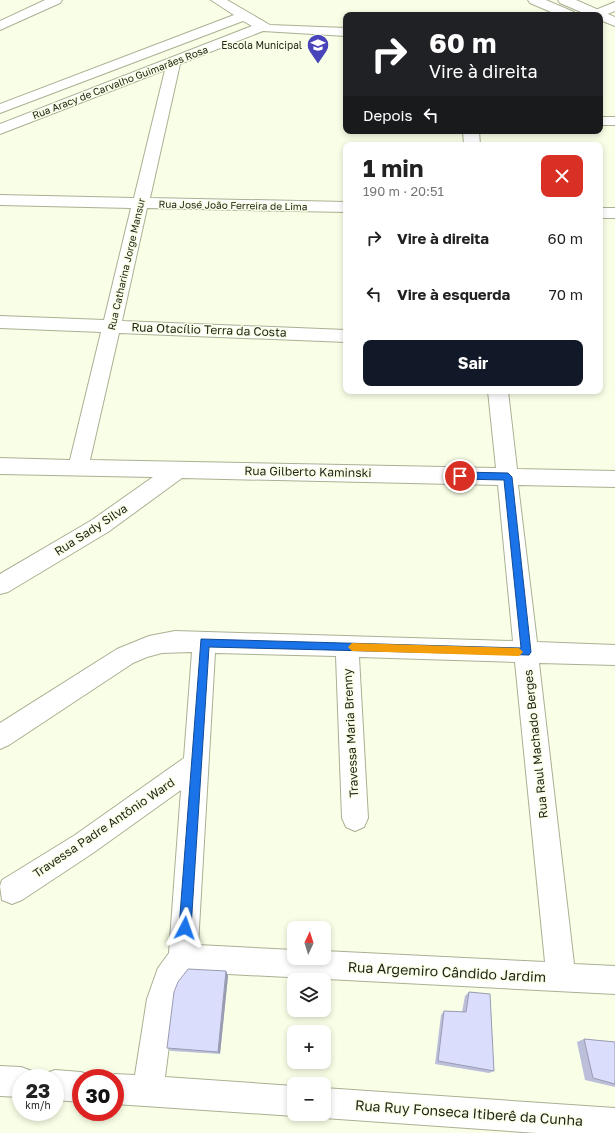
<!DOCTYPE html>
<html lang="pt">
<meta charset="utf-8">
<style>
:root{--surface:#fff;--page:#f6f6f6;--text:#222;--muted:#767676;--accent:#111827}
body{margin:0;font-family:"Golos Text",sans-serif;background:var(--page);color:var(--text);height:100vh;display:flex;flex-direction:column;font-size:15px;white-space:nowrap}
*{box-sizing:border-box;margin:0}
p{font-size:13px;color:var(--muted)}
.icon{flex:none;width:22px;height:22px;fill:none;stroke:currentColor;stroke-width:2;stroke-linecap:round;stroke-linejoin:round}
.map{position:relative;flex:1;overflow:hidden}
.details{position:absolute;left:343px;top:142px;width:260px;height:252px;display:flex;flex-direction:column;background:var(--surface);border-radius:8px;box-shadow:0 2px 6px #0003}
.details>*{flex:none}
.guide{position:absolute;left:343px;top:12px;width:260px;height:122px;border-radius:8px;box-shadow:0 2px 6px #0003;background:#202124;color:#fff;overflow:hidden}
.needle{width:26px;rotate:4deg}
.buttons{position:absolute;left:287px;top:921px;display:grid;gap:8px}
.buttons a{display:grid;place-items:center;width:44px;height:44px;border-radius:8px;background:var(--surface);box-shadow:0 2px 6px #0003;font-size:20px}
.speed{position:absolute;left:12px;top:1069px;display:flex;gap:8px;font-size:20px;font-weight:700;text-align:center}
.speed>*{display:grid;place-content:center;width:52px;height:52px;border-radius:50%;background:var(--surface);box-shadow:0 2px 6px #0003;line-height:1}
.speed small{font-size:10px;font-weight:400}
.speed .limit{border:6px solid #d22;background:#fff;color:#111}
.pin{position:absolute;display:grid;place-items:center;width:34px;height:34px;color:#fff;margin:-17px;border:2px solid #fff;border-radius:50%;box-shadow:0 1px 4px #0007}
.me{position:absolute;width:44px;margin:-22px;rotate:4deg;stroke-linejoin:round;filter:drop-shadow(0 0 3px #0008)}
.turn{display:flex;align-items:center;gap:14px;height:84px;padding:0 20px;font-size:18px}
.turn .icon{width:52px;height:52px;stroke-width:2.5}
.turn b{display:block;font-size:28px;line-height:34px}
.then{display:flex;align-items:center;height:38px;padding:0 20px;background:#0003;gap:8px;font-size:15px}
.round{display:grid;place-items:center;flex:none;width:42px;height:42px;border-radius:8px;background:var(--page)}
.summary{display:flex;align-items:center;justify-content:space-between;height:68px;padding:0 20px}
h1{font-size:24px;font-weight:700;line-height:30px}
.cta{display:flex;gap:8px;margin-top:auto;padding:8px 20px}
.cta a{flex:1;height:46px;border-radius:8px;background:var(--accent);color:#fff;font-size:16px;font-weight:700;line-height:46px;text-align:center}
ul{padding:0;list-style:none}
li{display:flex;align-items:center;gap:12px;height:56px;padding:0 20px}
li div{flex:1}
li b{display:block;font-size:15px}
li em{font-style:normal}
.map>svg:first-child{display:block}
.lines{fill:none;stroke-linecap:round;stroke-linejoin:round}
.minor-casing{stroke:#aab093;stroke-width:2}
.major-casing{stroke:#aab093;stroke-width:2}
.minor{fill:#fff;fill-rule:evenodd}
.major{fill:#fff;fill-rule:evenodd}
.wall{fill:#bbbfd9}
.shaded-wall{fill:#999bb0}
.building{fill:#dadefc;stroke:#999bb0}
.route{fill:#1a73e8;stroke:#114b97}
.slow{fill:#f59e0b}
.labels{text-anchor:middle;stroke-width:3;stroke-linejoin:round;paint-order:stroke}
.far-poi-label{font-size:10px;fill:#23261a;stroke:#f9ffe6;text-anchor:end}
.far-street-label{font-size:10px;fill:#23261a;stroke:#f9ffe6}
.street-label{font-size:12px;fill:#23261a;stroke:#f9ffe6}
.near-street-label{font-size:14px;fill:#23261a;stroke:#f9ffe6}
</style>
<div class="map">
<svg width="615" height="1133" viewBox="0 0 615 1133">
<rect width="100%" height="100%" fill="#f9ffe6"/>
<g class="lines">
<g class="minor-casing">
<g id="minor">
<path d="M 211,0 L 227,0 L 270,25 L 346,28 L 346,36 L 263,31 L 180,64 L 150,198 L 346,202 L 346,212 L 147,208 L 122,321 L 346,330 L 346,342 L 119,333 L 90,460 L 496,468 L 488,391 L 508,391 L 517,469 L 615,471 L 615,487 L 518,485 L 537,642 L 615,645 L 615,665 L 539,663 L 574,964 L 615,966 L 615,994 L 190,972 L 180,986 L 175,999 L 165,1077 L 294,1086 L 294,1114 L 299,1114 L 294,1116 L 115,1104 L 115,1078 L 105,1078 L 115,1074 L 135,1075 L 147,999 L 158,968 L 169,953 L 181,790 L 93,853 L 22,900 L 12,904 L 2,900 L 0,886 L 2,880 L 75,835 L 184,758 L 192,652 L 162,653 L 147,657 L 133,663 L 9,745 L 0,749 L 0,723 L 117,649 L 149,636 L 175,631 L 513,641 L 498,485 L 182,478 L 108,532 L 8,592 L 0,594 L 0,574 L 92,520 L 153,477 L 0,474 L 0,458 L 70,460 L 101,332 L 0,328 L 0,316 L 104,320 L 131,208 L 0,205 L 0,195 L 134,198 L 165,70 L 0,134 L 0,124 L 252,26 L 243,21 L 0,113 L 0,104 L 234,15 ZM 215,653 L 336,656 L 342,818 L 346,827 L 355,831 L 364,827 L 368,818 L 359,657 L 515,662 L 545,962 L 324,951 L 324,958 L 294,958 L 294,950 L 198,945 Z"/>
<path d="M 615,2 L 615,11 L 600,17 L 600,15 L 591,14 L 593,11 Z"/>
<rect x="600" y="117" width="15" height="8"/>
<path d="M 463,131 L 479,131 L 480,145 L 464,145 Z"/>
<rect x="600" y="208" width="15" height="10"/>
<path d="M 0,1066 L 21,1067 L 32,1071 L 34,1078 L 21,1078 L 21,1097 L 0,1096 Z"/>
<path d="M 55,1070 L 81,1072 L 92,1076 L 92,1078 L 81,1078 L 81,1102 L 55,1100 L 55,1078 L 43,1078 L 44,1074 Z"/>
<path d="M 324,1088 L 615,1108 L 615,1133 L 537,1133 L 324,1118 L 314,1114 L 324,1114 Z"/>
</g>
</g>
<g class="major-casing">
<g id="major">
<path d="M 45,0 L 62,0 L 60,3 L 0,30 L 0,21 Z"/>
<path d="M 528,0 L 546,0 L 574,12 L 576,15 L 558,15 L 530,3 Z"/>
<path d="M 558,0 L 576,0 L 615,17 L 615,26 L 600,20 L 600,15 L 588,15 L 560,3 Z"/>
</g>
</g>
<use href="#minor" class="minor"/>
<use href="#major" class="major"/>
</g>
<g class="wall">
<path d="M 226,971 L 228,976 L 220,1054 L 171,1051 L 167,1048 Z"/>
<path d="M 469,992 L 494,1071 L 489,1073 L 435,1064 L 441,1015 L 444,1011 L 462,1012 L 465,996 Z"/>
<path d="M 584,1039 L 615,1042 L 615,1087 L 585,1080 L 577,1042 Z"/>
</g>
<path class="shaded-wall" d="M 226,971 L 228,976 L 220,1054 L 218,1052 Z"/>
<g class="building">
<path d="M 188,969 L 226,971 L 218,1052 L 167,1048 L 174,992 L 178,982 Z"/>
<path d="M 469,992 L 490,994 L 494,1071 L 438,1061 L 444,1011 L 466,1012 Z"/>
<path d="M 584,1039 L 615,1042 L 615,1084 L 593,1078 Z"/>
</g>
<path class="route" d="M 460,472 L 508,473 L 512,477 L 531,652 L 529,655 L 209,647 L 191,928 L 189,932 L 185,934 L 181,932 L 179,928 L 201,639 L 521,648 L 504,480 L 460,479 L 456,476 Z"/>
<path class="slow" d="M 352,643 L 519,648 L 523,652 L 519,656 L 352,651 L 348,647 Z"/>
<defs>
<g id="school-pin" transform="scale(1.15)"><path d="M0 17L-7.5 6A9.5 9.5 0 1 1 7.5 6Z" fill="#4944ba" stroke="#f9ffe6"/><path d="M0-5L7-2L0 1L-7-2ZM-4 1L0 2.5L4 1V4Q0 6-4 4Z" fill="#fff"/></g>
</defs>
<g fill-rule="evenodd">
<use href="#school-pin" x="318" y="45"/>
</g>
<g class="labels">
<g class="far-poi-label">
<text x="302" y="49">Escola Municipal</text>
</g>
<g class="far-street-label">
<text transform="translate(120 82) rotate(-21)" y="4">Rua Aracy de Carvalho Guimarães Rosa</text>
<text transform="translate(233 205) rotate(1)" y="4">Rua José João Ferreira de Lima</text>
<text transform="translate(126 264) rotate(-77)" y="4">Rua Catharina Jorge Mansur</text>
</g>
<g class="street-label">
<text transform="translate(209 330) rotate(2)" y="4">Rua Otacílio Terra da Costa</text>
<text transform="translate(308 472) rotate(1)" y="4">Rua Gilberto Kaminski</text>
<text transform="translate(91 530) rotate(-33)" y="4">Rua Sady Silva</text>
<text transform="translate(351 733) rotate(-93)" y="4">Travessa Maria Brenny</text>
<text transform="translate(536 744) rotate(-96)" y="4">Rua Raul Machado Berges</text>
<text transform="translate(104 828) rotate(-34)" y="4">Travessa Padre Antônio Ward</text>
</g>
<g class="near-street-label">
<text transform="translate(447 972) rotate(3)" y="5">Rua Argemiro Cândido Jardim</text>
<text transform="translate(469 1113) rotate(4)" y="5">Rua Ruy Fonseca Itiberê da Cunha</text>
</g>
</g>
</svg>
<div class="buttons">
<a><svg class="needle" viewBox="-14 -14 28 28"><path d="M0-13l5 13h-10z" fill="#e53935"/><path d="M0 13l5-13h-10z" fill="#767676"/></svg></a>
<a><svg class="icon" aria-label="layers" viewBox="0 0 24 24"><path d="M12 4l9 5-9 5-9-5zM3 14l9 5 9-5"/></svg></a>
<a>+</a>
<a>−</a>
</div>
<div class="speed"><div>23<small>km/h</small></div><div class="limit">30</div></div>
<div class="pin" style="left:460px;top:476px;background:#d93025"><svg class="icon" aria-label="arrive" viewBox="0 0 24 24"><path d="M6 21V4h12l-3 4 3 4H6"/></svg></div>
<svg class="me" style="left:185px;top:928px" viewBox="-20 -20 40 40"><path d="M0-17L14 15 0 8-14 15z" fill="#1a73e8" stroke="#fff" stroke-width="4"/></svg>
<div class="guide">
<div class="turn"><svg class="icon" aria-label="right" viewBox="0 0 24 24"><path d="M7 20v-9h11M14 6l5 5-5 5"/></svg><div><b>60 m</b>Vire à direita</div></div>
<div class="then">Depois<svg class="icon" aria-label="left" viewBox="0 0 24 24"><path d="M17 20v-9H6M10 6l-5 5 5 5"/></svg></div>
</div>
<section class="details">
<div class="summary"><div><h1>1 min</h1><p>190 m · 20:51</p></div><a class="round" style="background:#d93025;color:#fff"><svg class="icon" aria-label="close" viewBox="0 0 24 24"><path d="M6 6l12 12M18 6L6 18"/></svg></a></div>
<ul>
<li><svg class="icon" aria-label="right" viewBox="0 0 24 24"><path d="M7 20v-9h11M14 6l5 5-5 5"/></svg><div><b>Vire à direita</b></div><em>60 m</em></li>
<li><svg class="icon" aria-label="left" viewBox="0 0 24 24"><path d="M17 20v-9H6M10 6l-5 5 5 5"/></svg><div><b>Vire à esquerda</b></div><em>70 m</em></li>
</ul>
<div class="cta"><a>Sair</a></div>
</section>
</div>
